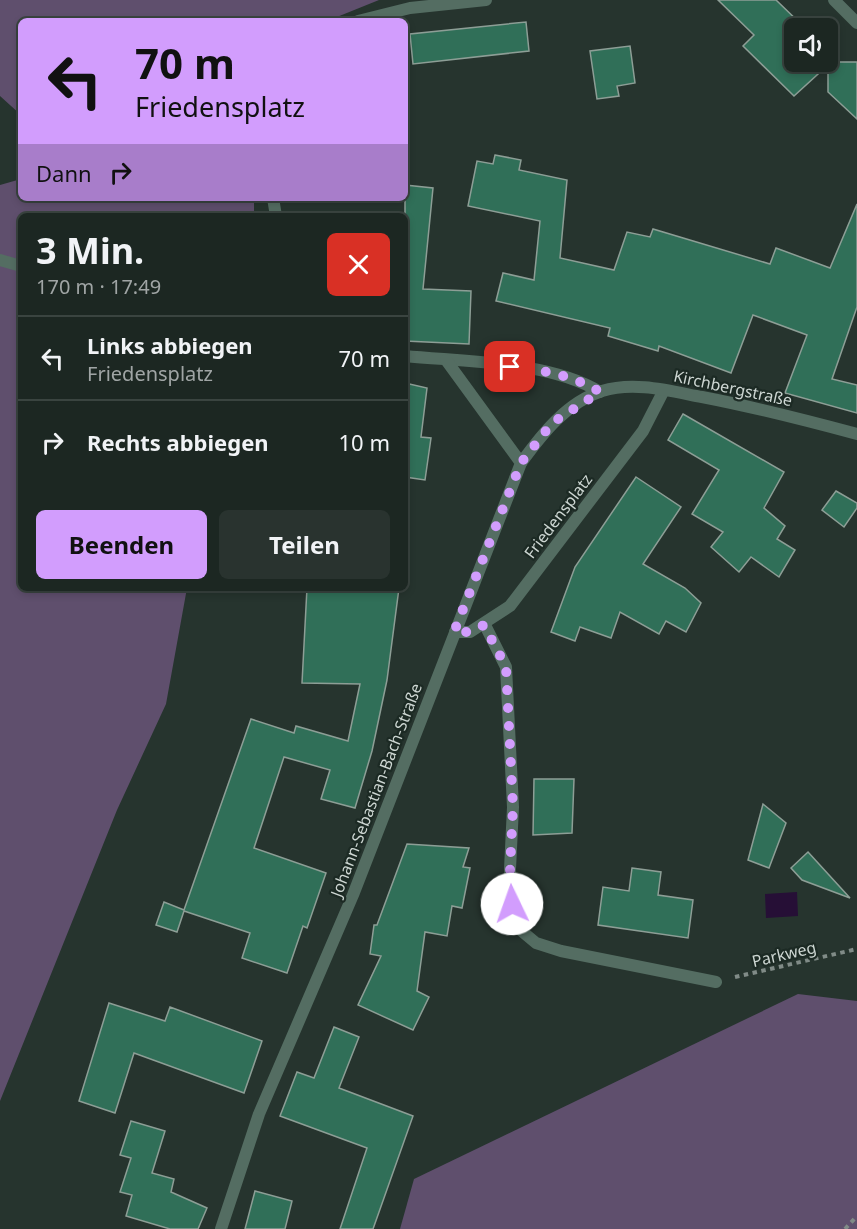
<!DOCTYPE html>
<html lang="de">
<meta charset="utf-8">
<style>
:root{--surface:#1c2722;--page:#29332f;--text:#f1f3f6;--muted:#a0a5a5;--line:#3a4440;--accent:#d29dfd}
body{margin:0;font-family:"Noto Sans",sans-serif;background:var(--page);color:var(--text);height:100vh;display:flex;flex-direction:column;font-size:22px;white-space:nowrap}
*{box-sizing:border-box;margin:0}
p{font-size:20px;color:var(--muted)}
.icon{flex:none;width:33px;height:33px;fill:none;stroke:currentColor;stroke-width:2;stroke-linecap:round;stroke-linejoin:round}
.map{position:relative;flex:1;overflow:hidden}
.sheet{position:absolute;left:18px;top:213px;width:390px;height:378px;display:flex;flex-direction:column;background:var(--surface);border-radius:9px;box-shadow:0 3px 9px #0003,0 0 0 2px var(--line)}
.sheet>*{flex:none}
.banner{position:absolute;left:18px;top:18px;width:390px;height:183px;border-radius:9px;box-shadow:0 3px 9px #0003,0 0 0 2px var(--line);background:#d29dfd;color:#111;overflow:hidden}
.controls{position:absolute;left:784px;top:18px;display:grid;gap:12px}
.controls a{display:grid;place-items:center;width:54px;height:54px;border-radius:9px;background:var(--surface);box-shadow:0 3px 9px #0003,0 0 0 2px var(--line);font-size:30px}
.pin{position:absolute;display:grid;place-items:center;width:51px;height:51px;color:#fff;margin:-26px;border-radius:12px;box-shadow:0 3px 9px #0006}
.me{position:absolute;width:66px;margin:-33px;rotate:357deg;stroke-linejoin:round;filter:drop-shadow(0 0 4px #0008)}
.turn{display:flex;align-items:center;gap:21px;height:126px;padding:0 18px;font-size:27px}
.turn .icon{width:78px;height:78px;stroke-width:2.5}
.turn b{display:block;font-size:42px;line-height:51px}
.then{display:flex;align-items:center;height:57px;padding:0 18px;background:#0003;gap:12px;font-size:22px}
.round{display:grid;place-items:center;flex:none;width:63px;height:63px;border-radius:9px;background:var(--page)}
.head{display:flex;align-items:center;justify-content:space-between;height:102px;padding:0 18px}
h1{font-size:36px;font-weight:700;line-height:45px}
.action{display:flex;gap:12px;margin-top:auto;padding:12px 18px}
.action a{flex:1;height:69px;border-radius:9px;background:var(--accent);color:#111;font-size:24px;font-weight:700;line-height:69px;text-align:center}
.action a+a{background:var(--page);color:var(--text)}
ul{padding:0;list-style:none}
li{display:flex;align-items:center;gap:18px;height:84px;padding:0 18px;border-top:2px solid var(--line)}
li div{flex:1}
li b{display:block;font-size:22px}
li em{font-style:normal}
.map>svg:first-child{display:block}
.green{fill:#5f4f6d}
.water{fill:#260f36}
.building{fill:#306f58;stroke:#8d9e96;stroke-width:1.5}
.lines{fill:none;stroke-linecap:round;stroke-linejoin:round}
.path{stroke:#808b87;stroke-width:4;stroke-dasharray:4.5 4.5;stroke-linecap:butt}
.service{stroke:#546d62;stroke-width:12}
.minor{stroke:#546d62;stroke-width:12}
.tertiary{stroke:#546d62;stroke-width:12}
.route{stroke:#d29dfd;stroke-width:10;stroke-dasharray:0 18}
.labels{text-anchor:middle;stroke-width:4.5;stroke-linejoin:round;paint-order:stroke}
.street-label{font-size:16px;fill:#cdd6d2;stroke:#1c2a24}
</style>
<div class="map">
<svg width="857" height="1229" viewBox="0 0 857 1229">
<rect width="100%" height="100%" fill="#26342e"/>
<g class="green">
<path d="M 0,0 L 379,0 L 327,21 L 21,21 L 21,115 L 0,96 Z"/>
<path d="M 21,179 L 21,198 L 254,198 L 254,216 L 21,216 L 21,588 L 187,588 L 166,704 L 117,810 L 0,1101 L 0,185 Z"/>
<path d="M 798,994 L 857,1001 L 857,1229 L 400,1229 L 414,1179 Z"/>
</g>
<path class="water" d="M 797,892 L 798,916 L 766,918 L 765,894 Z"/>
<g class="building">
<path d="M 718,0 L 776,0 L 805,28 L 795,28 L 795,62 L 828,62 L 828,51 L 835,58 L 831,62 L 857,62 L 857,119 L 828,92 L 828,65 L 794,96 L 743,46 L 754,35 Z"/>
<path d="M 526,22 L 529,51 L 413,64 L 410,34 Z"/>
<path d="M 630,46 L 635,83 L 617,86 L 619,96 L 597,99 L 590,51 Z"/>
<path d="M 495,155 L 521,160 L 519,170 L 567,180 L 560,258 L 614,270 L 627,232 L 650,237 L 653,229 L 770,264 L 776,248 L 830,268 L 857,204 L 857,307 L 832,379 L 857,385 L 857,413 L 785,393 L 807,335 L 753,315 L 731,373 L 659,346 L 658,351 L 608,336 L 610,328 L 496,301 L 503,273 L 534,280 L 540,221 L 468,206 L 477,161 L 493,164 Z"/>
<path d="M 405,185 L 433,188 L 423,289 L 471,291 L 469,344 L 405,341 Z"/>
<path d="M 405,383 L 427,388 L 421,437 L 431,438 L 425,480 L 405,477 Z"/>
<path d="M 683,414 L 784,472 L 764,508 L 785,526 L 777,539 L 795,550 L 779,577 L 751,557 L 739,572 L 711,547 L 723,532 L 692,514 L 719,470 L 668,440 Z"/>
<path d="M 636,477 L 681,507 L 643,564 L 685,588 L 701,603 L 686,632 L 666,621 L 659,634 L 620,612 L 611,638 L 580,627 L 575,641 L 551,632 L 575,567 Z"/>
<path d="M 836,491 L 857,503 L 857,508 L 844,527 L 822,510 Z"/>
<path d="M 307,588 L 399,588 L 387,680 L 372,751 L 355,808 L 321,799 L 330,770 L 284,757 L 254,848 L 326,873 L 307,928 L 303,926 L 287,973 L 242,958 L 250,933 L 184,911 L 177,932 L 156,925 L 164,902 L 184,910 L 251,719 L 294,733 L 296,726 L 348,741 L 360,684 L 302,683 Z"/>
<path d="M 534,779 L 574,779 L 572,833 L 533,835 Z"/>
<path d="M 763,804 L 786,823 L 769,868 L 748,860 Z"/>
<path d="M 407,844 L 469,848 L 463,867 L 470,868 L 462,908 L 452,906 L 447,936 L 425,932 L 417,991 L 429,997 L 413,1030 L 358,1005 L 381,956 L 370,954 L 374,925 L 377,925 Z"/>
<path d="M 808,852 L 850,898 L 802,880 L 791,868 Z"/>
<path d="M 632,868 L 661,872 L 658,895 L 693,900 L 688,938 L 598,925 L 603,887 L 629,891 Z"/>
<path d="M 109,1003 L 165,1021 L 170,1007 L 262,1041 L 244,1093 L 134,1053 L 115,1113 L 79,1101 Z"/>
<path d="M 334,1027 L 359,1037 L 339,1088 L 413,1116 L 373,1229 L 340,1229 L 367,1148 L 280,1116 L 297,1072 L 314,1078 Z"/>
<path d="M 131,1121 L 165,1131 L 152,1173 L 174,1179 L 171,1192 L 207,1208 L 198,1229 L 170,1229 L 126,1216 L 132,1195 L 120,1192 L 131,1158 L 120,1155 Z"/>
<path d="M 255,1191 L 292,1201 L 285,1229 L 245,1229 Z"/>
</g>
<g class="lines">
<g class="path">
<path d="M 735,977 L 857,949"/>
<path d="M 845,1229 L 857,1216"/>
</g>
<path class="service" d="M 455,632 L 470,632 L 510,606 L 643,431 L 664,390"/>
<g class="minor">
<path d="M 834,0 L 857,23"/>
<path d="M 358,21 L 410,8 L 486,0"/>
<path d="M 273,198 L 276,216"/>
<path d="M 0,260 L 21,266"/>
<path d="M 405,356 C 465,362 549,361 600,392"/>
<path d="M 485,625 L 506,667 L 513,807 L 510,869 L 512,904 L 518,928 L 536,943 L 561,951 L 716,982"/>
<path d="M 221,1229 L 259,1114 L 353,895 L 521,463 L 446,360"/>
</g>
<path class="tertiary" d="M 521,463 C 542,434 567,402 602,391 C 634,381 670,391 702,397 C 754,407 805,420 857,434"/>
</g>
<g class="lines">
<path class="route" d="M 510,367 C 543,370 572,375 600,392 L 552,423 L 521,463 L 454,632 L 470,632 L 484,625 L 506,667 L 513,807 L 510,869 L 512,904"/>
</g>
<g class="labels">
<g class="street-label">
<text transform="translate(733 388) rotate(12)" y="6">Kirchbergstraße</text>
<text transform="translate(558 516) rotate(-53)" y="6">Friedensplatz</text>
<text transform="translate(376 790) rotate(-69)" y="6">Johann-Sebastian-Bach-Straße</text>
<text transform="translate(784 954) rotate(-13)" y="6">Parkweg</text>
</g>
</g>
</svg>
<div class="controls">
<a><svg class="icon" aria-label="sound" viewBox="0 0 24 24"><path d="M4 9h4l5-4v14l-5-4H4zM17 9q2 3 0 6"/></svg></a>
</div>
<div class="pin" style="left:510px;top:367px;background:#d93025"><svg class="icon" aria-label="arrive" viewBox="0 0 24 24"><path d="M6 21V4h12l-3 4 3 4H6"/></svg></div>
<svg class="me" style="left:512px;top:904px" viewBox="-20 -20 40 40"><circle r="19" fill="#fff"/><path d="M0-13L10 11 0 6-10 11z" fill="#d29dfd"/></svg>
<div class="banner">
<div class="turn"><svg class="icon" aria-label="left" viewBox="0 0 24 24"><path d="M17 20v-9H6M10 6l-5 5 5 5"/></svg><div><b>70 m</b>Friedensplatz</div></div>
<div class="then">Dann<svg class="icon" aria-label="right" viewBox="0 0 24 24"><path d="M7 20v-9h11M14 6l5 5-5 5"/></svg></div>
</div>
<section class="sheet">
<div class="head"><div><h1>3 Min.</h1><p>170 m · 17:49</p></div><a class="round" style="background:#d93025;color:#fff"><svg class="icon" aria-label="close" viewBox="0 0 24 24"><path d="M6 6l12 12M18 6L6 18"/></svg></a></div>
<ul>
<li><svg class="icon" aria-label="left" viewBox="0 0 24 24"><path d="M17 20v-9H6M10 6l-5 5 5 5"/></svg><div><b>Links abbiegen</b><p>Friedensplatz</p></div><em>70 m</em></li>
<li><svg class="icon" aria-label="right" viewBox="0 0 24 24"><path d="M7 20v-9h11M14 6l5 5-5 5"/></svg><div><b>Rechts abbiegen</b></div><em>10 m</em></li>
</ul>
<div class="action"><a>Beenden</a><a>Teilen</a></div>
</section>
</div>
